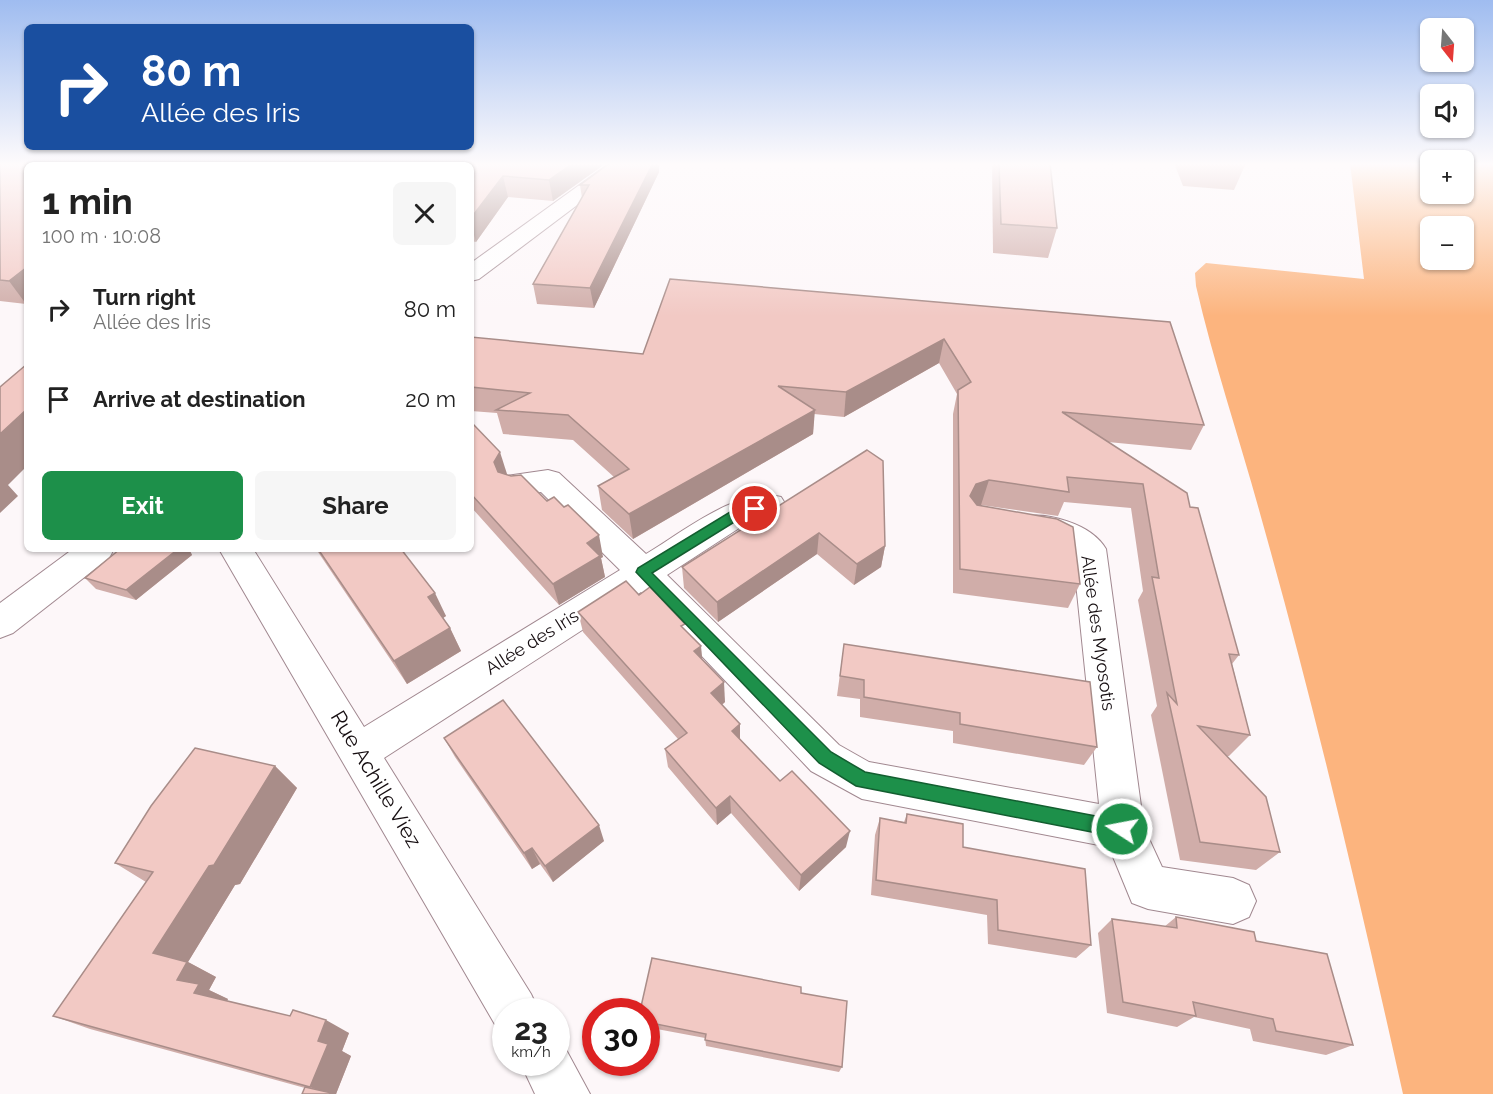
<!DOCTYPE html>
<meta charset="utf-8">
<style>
:root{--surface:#fff;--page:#f6f6f6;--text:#222;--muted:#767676;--accent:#1d904a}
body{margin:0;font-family:Raleway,sans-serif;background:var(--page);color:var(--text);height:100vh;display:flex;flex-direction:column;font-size:22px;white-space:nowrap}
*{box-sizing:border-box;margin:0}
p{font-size:20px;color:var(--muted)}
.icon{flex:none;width:33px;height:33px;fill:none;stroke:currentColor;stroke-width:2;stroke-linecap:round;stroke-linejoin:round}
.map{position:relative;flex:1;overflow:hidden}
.details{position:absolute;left:24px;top:162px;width:450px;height:390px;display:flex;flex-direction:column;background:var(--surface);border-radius:9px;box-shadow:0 2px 4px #0004}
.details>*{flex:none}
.banner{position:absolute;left:24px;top:24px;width:450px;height:126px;border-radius:9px;box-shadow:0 2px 4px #0004;background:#1a4fa0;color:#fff;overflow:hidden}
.needle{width:39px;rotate:163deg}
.controls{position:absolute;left:1420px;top:18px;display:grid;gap:12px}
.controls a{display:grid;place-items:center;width:54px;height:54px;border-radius:9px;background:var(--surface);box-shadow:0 2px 4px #0004;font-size:30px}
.speed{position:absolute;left:492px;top:998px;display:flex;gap:12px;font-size:30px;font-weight:700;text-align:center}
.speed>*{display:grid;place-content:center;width:78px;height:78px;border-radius:50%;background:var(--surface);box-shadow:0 2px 4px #0004;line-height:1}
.speed small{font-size:15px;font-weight:400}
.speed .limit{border:9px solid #d22;background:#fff;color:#111}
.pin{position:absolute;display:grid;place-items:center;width:51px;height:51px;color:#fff;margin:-26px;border:3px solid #fff;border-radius:50%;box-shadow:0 2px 6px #0007}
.me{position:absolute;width:66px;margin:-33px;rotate:281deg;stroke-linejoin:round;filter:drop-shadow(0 0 4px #0008)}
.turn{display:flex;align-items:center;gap:21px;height:126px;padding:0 18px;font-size:27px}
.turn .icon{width:78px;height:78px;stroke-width:2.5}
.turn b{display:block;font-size:42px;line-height:51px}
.round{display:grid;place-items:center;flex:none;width:63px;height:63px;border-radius:9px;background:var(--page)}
.headline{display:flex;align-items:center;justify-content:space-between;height:102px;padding:0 18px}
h1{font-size:36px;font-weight:700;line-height:45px}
.primary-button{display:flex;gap:12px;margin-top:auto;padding:12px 18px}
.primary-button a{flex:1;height:69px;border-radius:9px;background:var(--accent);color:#fff;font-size:24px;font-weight:700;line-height:69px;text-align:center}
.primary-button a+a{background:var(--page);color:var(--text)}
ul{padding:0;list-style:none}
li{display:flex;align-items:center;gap:18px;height:90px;padding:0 18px}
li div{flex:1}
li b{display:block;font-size:22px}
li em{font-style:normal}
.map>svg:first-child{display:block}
.green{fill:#fcb47e;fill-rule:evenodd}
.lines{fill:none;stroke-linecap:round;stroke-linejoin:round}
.minor-casing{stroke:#a18890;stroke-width:2}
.secondary-casing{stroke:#a18890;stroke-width:2}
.minor{fill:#fff;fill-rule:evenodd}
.secondary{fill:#fff;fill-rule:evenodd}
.wall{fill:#d0ada9}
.shaded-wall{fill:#a98d89}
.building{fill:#f2c9c4;stroke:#a98d89;stroke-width:1.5}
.route{fill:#1d904a;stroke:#135e30;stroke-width:1.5}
.labels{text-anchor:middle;stroke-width:4.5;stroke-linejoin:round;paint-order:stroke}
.street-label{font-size:18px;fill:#150d10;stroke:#fff}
.near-street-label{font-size:21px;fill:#150d10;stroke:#fff}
</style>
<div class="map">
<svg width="1493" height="1094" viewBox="0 0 1493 1094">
<rect width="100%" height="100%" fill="#fdf7f9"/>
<path class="green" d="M 1350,163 L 1431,163 L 1431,194 L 1464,194 L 1464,163 L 1493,163 L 1493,1094 L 1403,1094 C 1360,901 1315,708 1261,517 C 1240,440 1214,364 1196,286 L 1195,273 L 1206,263 L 1364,279 ZM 1431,226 L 1464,226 L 1464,260 L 1431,260 Z"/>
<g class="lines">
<g class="minor-casing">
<g id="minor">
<path d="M 548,470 L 559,473 L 646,554 C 680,534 740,485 781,497 L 786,505 L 781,513 L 750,521 L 667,575 L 839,745 L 869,762 L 1099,804 L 1073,554 L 1052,542 L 1019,534 L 1014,526 L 1019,518 C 1045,510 1092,524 1106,549 L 1144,828 L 1162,867 L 1233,878 L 1249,885 L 1256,901 L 1249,917 L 1233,924 L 1148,909 L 1132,903 L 1109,847 L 862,799 L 811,771 L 641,592 L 384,758 L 531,994 L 539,1011 L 506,1011 L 506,1032 L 497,1028 L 219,549 L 253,549 L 364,727 L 620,570 L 541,492 L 518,495 L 507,492 L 503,484 L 507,476 Z"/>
<path d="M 556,1041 L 563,1044 L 590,1094 L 535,1094 L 520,1062 L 556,1062 Z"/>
</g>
</g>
<g class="secondary-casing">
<g id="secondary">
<path d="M 610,163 L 633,163 L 479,279 L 471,281 L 471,263 Z"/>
<path d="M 73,549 L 114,549 L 109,558 L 13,633 L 0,638 L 0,603 Z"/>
</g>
</g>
<use href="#minor" class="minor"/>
<use href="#secondary" class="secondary"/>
</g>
<g class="wall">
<path d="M 0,163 L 602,163 L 602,166 L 553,201 L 508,197 L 476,242 L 471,241 L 471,165 L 27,165 L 27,303 L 26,304 L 0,301 Z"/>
<path d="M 610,163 L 659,163 L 659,172 L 594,308 L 537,304 L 533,284 L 582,198 L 580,185 Z"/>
<path d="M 992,163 L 1050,163 L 1057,228 L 1048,258 L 993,253 Z"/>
<path d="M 1091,163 L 1115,163 L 1114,165 Z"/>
<path d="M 1174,163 L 1246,163 L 1234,190 L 1183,186 Z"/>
<path d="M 1170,322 L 1204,425 L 1191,450 L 1108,442 L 1190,507 L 1239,655 L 1232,664 L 1250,735 L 1229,756 L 1227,756 L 1280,852 L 1256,870 L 1180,860 L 1151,715 L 1157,706 L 1138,600 L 1143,591 L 1131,508 L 1064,502 L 1058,516 L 981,505 L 980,505 L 1080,584 L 1068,608 L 953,593 L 953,414 L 957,394 L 939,363 L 844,417 L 814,414 L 813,434 L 633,539 L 602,510 L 598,486 L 614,477 L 573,440 L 503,434 L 497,413 L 471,411 L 471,337 L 643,354 Z"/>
<path d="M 471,426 L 506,474 L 547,501 L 603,557 L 601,558 L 605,577 L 559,605 L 471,507 Z"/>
<path d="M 867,450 L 885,546 L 881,567 L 854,585 L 817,554 L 718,622 L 684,588 L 682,567 Z"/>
<path d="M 120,549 L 189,549 L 192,555 L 136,600 L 96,589 L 85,578 Z"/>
<path d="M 316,549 L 401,549 L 446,616 L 443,618 L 450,628 L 461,651 L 407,684 Z"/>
<path d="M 639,595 L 686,631 L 725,702 L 722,705 L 740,739 L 780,781 L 846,847 L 799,891 L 731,813 L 717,825 L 668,767 L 665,749 L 678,739 L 583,632 L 578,612 Z"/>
<path d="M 844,644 L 1097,747 L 1084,765 L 953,743 L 953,731 L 860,717 L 860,699 L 837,696 Z"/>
<path d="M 444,738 L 604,841 L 553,882 L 540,864 L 532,869 L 455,757 Z"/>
<path d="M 275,766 L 297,788 L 240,884 L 235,885 L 188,962 L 216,977 L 209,990 L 228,999 L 227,1001 L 349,1033 L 342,1051 L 351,1056 L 336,1094 L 305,1088 L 90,1029 L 53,1016 L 146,882 L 115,863 Z"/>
<path d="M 907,814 L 963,847 L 1091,945 L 1076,958 L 988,944 L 987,915 L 871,895 L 875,835 L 880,818 L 904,822 Z"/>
<path d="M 1176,917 L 1256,941 L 1353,1045 L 1326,1055 L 1253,1041 L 1250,1029 L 1194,1017 L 1177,1027 L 1107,1013 L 1098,933 L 1112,919 L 1164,927 Z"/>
<path d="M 646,1011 L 842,1067 L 839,1072 L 706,1046 L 705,1038 L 646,1027 Z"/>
</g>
<g class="shaded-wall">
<path d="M 573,163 L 602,163 L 602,166 L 553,201 L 549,180 Z"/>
<path d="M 653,163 L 659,163 L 659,172 L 594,308 L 590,288 Z"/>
<path d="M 503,176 L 508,197 L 476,242 L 471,224 L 471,218 Z"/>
<path d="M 27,267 L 27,303 L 26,304 L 9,281 Z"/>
<path d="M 944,339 L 939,363 L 844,417 L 846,392 Z"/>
<path d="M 27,409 L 27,466 L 8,485 L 18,496 L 0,513 L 0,434 Z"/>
<path d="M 815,410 L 813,434 L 633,539 L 629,514 Z"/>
<path d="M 500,452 L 507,474 L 501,483 L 494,462 Z"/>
<path d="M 989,480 L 981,505 L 969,509 L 970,496 L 976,484 Z"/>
<path d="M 819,533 L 817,554 L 718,622 L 717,602 Z"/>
<path d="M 599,535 L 603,557 L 601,558 L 605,577 L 559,605 L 553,584 L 587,543 Z"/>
<path d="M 885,546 L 881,567 L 854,585 L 857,564 Z"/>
<path d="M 178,549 L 189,549 L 192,555 L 136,600 L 126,590 Z"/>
<path d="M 435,593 L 446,616 L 440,620 L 428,597 Z"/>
<path d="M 450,628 L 461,651 L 407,684 L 394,661 Z"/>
<path d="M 701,646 L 703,666 L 694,651 Z"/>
<path d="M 724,682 L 725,702 L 712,712 L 711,693 Z"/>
<path d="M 740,724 L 740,743 L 732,731 Z"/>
<path d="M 275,766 L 297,788 L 240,884 L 235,885 L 188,962 L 216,977 L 209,990 L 228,999 L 223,1007 L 194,993 L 177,980 L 153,953 L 209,866 Z"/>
<path d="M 730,796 L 731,813 L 717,825 L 716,808 Z"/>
<path d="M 599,825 L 604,841 L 553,882 L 545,866 Z"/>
<path d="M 850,831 L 846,847 L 799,891 L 801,875 Z"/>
<path d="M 532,848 L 540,864 L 532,869 L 524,853 Z"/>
<path d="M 326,1020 L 349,1033 L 342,1051 L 351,1056 L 336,1094 L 328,1094 L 310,1087 L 318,1041 Z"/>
</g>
<g class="building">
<path d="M 0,163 L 573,163 L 549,180 L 503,176 L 471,218 L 471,165 L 27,165 L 27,267 L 9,281 L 0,280 Z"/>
<path d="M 610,163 L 653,163 L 590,288 L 533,284 L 589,185 L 580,185 Z"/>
<path d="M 999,163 L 1050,163 L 1057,228 L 1001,224 Z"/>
<path d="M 670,279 L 1170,322 L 1204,425 L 1062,412 L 1187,493 L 1190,507 L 1198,508 L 1239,655 L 1229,654 L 1250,735 L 1198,726 L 1266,797 L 1280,852 L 1200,842 L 1167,693 L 1177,704 L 1152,577 L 1159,578 L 1143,484 L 1067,477 L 1069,492 L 989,480 L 976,484 L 970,496 L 977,505 L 1057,519 L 1073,527 L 1080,584 L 960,569 L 958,390 L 971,382 L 944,339 L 846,392 L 778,386 L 815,410 L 629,514 L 598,486 L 629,469 L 568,415 L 496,410 L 530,393 L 471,387 L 471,337 L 643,354 Z"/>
<path d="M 27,364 L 27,409 L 0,434 L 0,387 Z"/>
<path d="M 473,424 L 500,452 L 494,462 L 498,472 L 511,476 L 521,475 L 547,501 L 554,497 L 564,507 L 568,505 L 599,535 L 587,543 L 600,556 L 553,584 L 471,494 L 471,426 Z"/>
<path d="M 867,450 L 883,461 L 885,546 L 857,564 L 819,533 L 717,602 L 682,567 Z"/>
<path d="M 120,549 L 178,549 L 126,590 L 85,578 Z"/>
<path d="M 318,549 L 401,549 L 435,593 L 428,597 L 450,628 L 394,661 Z"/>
<path d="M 626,581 L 639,595 L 650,587 L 685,624 L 681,626 L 701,646 L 694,651 L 724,682 L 711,693 L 740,724 L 732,731 L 780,781 L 792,771 L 850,831 L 801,875 L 730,796 L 716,808 L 665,749 L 687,733 L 578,612 Z"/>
<path d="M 844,644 L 1090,682 L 1097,747 L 960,724 L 960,713 L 864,697 L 864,680 L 840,676 Z"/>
<path d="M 503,700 L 599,825 L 545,866 L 532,848 L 524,853 L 444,738 Z"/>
<path d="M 195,748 L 275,766 L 214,865 L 209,866 L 153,953 L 187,962 L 177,980 L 199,984 L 194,993 L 290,1016 L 293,1010 L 326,1020 L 318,1041 L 328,1044 L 310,1087 L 53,1016 L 153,872 L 115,863 L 151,806 Z"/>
<path d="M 907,814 L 963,824 L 963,847 L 1085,869 L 1091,945 L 998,930 L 997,900 L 876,880 L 880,818 L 906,823 Z"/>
<path d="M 1176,917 L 1254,932 L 1256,941 L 1327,954 L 1353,1045 L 1276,1031 L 1273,1019 L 1193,1002 L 1196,1016 L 1123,1002 L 1112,919 L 1177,928 Z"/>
<path d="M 652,958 L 801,987 L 801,993 L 847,1001 L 842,1067 L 705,1040 L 706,1034 L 646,1022 L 646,1011 L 640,1011 Z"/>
<path d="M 305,1087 L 336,1094 L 302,1094 Z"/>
</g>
<linearGradient id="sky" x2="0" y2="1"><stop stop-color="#9fbcf0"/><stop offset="0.52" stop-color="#fefbfc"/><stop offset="1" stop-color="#fefbfc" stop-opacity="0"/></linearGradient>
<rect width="1493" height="316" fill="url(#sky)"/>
<path class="route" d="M 755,504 L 762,509 L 760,512 L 744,516 L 652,573 L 831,752 L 865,772 L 1122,821 L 1129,823 L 1131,829 L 1129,835 L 1122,838 L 856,786 L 819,763 L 636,572 L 638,568 L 735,509 Z"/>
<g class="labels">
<g class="street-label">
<text transform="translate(1098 633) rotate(82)" y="6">Allée des Myosotis</text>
<text transform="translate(532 642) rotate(-32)" y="6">Allée des Iris</text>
</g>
<g class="near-street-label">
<text transform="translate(376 779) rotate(59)" y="7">Rue Achille Viez</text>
</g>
</g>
</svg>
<div class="controls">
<a><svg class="needle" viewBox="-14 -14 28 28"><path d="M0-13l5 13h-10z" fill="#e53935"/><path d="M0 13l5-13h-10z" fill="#767676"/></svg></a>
<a><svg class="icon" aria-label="sound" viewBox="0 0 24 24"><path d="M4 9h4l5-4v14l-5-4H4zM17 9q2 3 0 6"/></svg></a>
<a>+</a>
<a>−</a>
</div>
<div class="speed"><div>23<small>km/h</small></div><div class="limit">30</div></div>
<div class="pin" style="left:755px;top:509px;background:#d93025"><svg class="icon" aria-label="arrive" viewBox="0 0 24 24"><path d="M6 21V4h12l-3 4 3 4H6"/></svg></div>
<svg class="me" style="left:1122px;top:829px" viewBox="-20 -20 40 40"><circle r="17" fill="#1d904a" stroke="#fff" stroke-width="3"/><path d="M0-11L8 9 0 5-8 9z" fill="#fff"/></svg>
<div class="banner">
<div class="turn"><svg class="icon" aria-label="right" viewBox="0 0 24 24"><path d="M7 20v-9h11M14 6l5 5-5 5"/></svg><div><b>80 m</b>Allée des Iris</div></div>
</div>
<section class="details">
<div class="headline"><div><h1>1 min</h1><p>100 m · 10:08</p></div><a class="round"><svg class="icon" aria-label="close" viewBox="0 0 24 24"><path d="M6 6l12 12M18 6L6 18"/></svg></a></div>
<ul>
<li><svg class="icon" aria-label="right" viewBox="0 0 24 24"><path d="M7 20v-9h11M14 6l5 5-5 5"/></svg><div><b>Turn right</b><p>Allée des Iris</p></div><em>80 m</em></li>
<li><svg class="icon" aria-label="arrive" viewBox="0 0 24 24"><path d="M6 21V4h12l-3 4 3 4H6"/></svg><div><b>Arrive at destination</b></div><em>20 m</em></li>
</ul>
<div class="primary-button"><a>Exit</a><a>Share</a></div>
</section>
</div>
